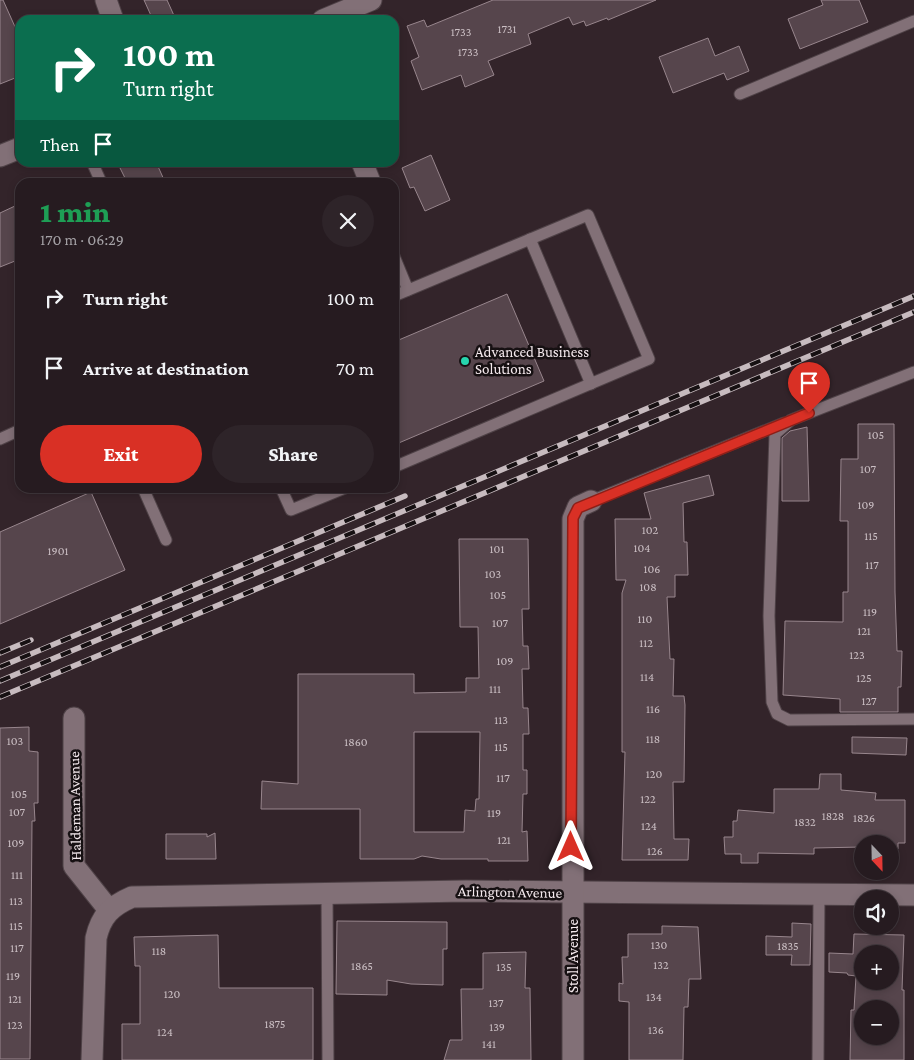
<!DOCTYPE html>
<meta charset="utf-8">
<style>
:root{--surface:#261b20;--page:#2e2429;--text:#f1f3f6;--muted:#a4a1a5;--line:#42393e;--accent:#d93025}
body{margin:0;font-family:"Crimson Pro",serif;background:var(--page);color:var(--text);height:100vh;display:flex;flex-direction:column;font-size:19px;white-space:nowrap}
*{box-sizing:border-box;margin:0}
p{font-size:16px;color:var(--muted)}
.icon{flex:none;width:28px;height:28px;fill:none;stroke:currentColor;stroke-width:2;stroke-linecap:round;stroke-linejoin:round}
.map{position:relative;flex:1;overflow:hidden}
.details{position:absolute;left:15px;top:178px;width:384px;height:315px;display:flex;flex-direction:column;background:var(--surface);border-radius:15px;box-shadow:0 2px 8px #0003,0 0 0 1px var(--line)}
.details>*{flex:none}
.banner{position:absolute;left:15px;top:15px;width:384px;height:152px;border-radius:15px;box-shadow:0 2px 8px #0003,0 0 0 1px var(--line);background:#0b6e4f;color:#fff;overflow:hidden}
.needle{width:32px;rotate:158deg}
.controls{position:absolute;left:854px;top:835px;display:grid;gap:10px}
.controls a{display:grid;place-items:center;width:45px;height:45px;border-radius:50%;background:var(--surface);box-shadow:0 2px 8px #0003,0 0 0 1px var(--line);font-size:25px}
.pin{position:absolute;display:grid;place-items:center;width:42px;height:42px;color:#fff;margin:-51px -21px;border-radius:50% 50% 50% 0;rotate:-45deg;box-shadow:0 0 5px #0007}
.pin .icon{rotate:45deg}
.me{position:absolute;width:55px;margin:-28px;rotate:0deg;stroke-linejoin:round;filter:drop-shadow(0 0 4px #0008)}
.turn{display:flex;align-items:center;gap:18px;height:105px;padding:0 25px;font-size:22px}
.turn .icon{width:65px;height:65px;stroke-width:2.5}
.turn b{display:block;font-size:35px;line-height:42px}
.then{display:flex;align-items:center;height:48px;padding:0 25px;background:#0003;gap:10px;font-size:19px}
.round{display:grid;place-items:center;flex:none;width:52px;height:52px;border-radius:26px;background:var(--page)}
.head{display:flex;align-items:center;justify-content:space-between;height:85px;padding:0 25px}
h1{font-size:30px;font-weight:800;line-height:38px;color:#1e9e55}
.primary-button{display:flex;gap:10px;margin-top:auto;padding:10px 25px}
.primary-button a{flex:1;height:58px;border-radius:30px;background:var(--accent);color:#fff;font-size:20px;font-weight:800;line-height:58px;text-align:center}
.primary-button a+a{background:var(--page);color:var(--text)}
ul{padding:0;list-style:none}
li{display:flex;align-items:center;gap:15px;height:70px;padding:0 25px}
li div{flex:1}
li b{display:block;font-size:19px}
li em{font-style:normal}
.map>svg:first-child{display:block}
.building{fill:#56454c;stroke:#98868d;fill-rule:evenodd}
.lines{fill:none;stroke-linecap:round;stroke-linejoin:round}
.service-casing{stroke:#4f4247;stroke-width:13}
.minor-casing{stroke:#4f4247;stroke-width:23}
.service{stroke:#827077;stroke-width:11}
.minor{stroke:#827077;stroke-width:21}
.rail-casing{stroke:#c7bbbf;stroke-width:5.5}
.rail{stroke:#161012;stroke-width:4;stroke-dasharray:11;stroke-linecap:butt}
.route-casing{stroke:#8d1f18;stroke-width:12}
.route{stroke:#d93025;stroke-width:9}
.poi-dot{fill:#26d5ae;stroke:#161012;stroke-width:2}
.labels{text-anchor:middle;stroke-width:5;stroke-linejoin:round;paint-order:stroke}
.number-label{font-size:12px;fill:#ccc0c5}
.poi-label{font-size:15px;fill:#f4e9ed;stroke:#161012;text-anchor:start}
.street-label{font-size:15px;fill:#f4e9ed;stroke:#161012}
</style>
<div class="map">
<svg width="914" height="1060" viewBox="0 0 914 1060">
<rect width="100%" height="100%" fill="#33242a"/>
<g class="building">
<path d="M 0,0 L 3,0 L 20,38 L 20,76 L 0,84 Z"/>
<path d="M 144,0 L 167,0 L 176,20 L 153,20 Z"/>
<path d="M 493,0 L 656,0 L 608,20 L 607,18 L 586,26 L 584,21 L 573,25 L 569,17 L 528,34 L 531,44 L 488,61 L 494,75 L 465,87 L 461,75 L 422,90 L 411,61 L 419,57 L 407,26 L 424,20 L 427,27 Z"/>
<path d="M 821,0 L 859,0 L 868,22 L 800,49 L 788,19 L 823,5 Z"/>
<path d="M 708,38 L 715,56 L 739,46 L 749,71 L 727,80 L 724,73 L 673,93 L 659,57 Z"/>
<path d="M 431,155 L 450,200 L 425,211 L 414,187 L 410,188 L 402,168 Z"/>
<path d="M 132,162 L 156,162 L 165,182 L 127,182 L 120,168 Z"/>
<path d="M 15,206 L 20,218 L 20,259 L 0,267 L 0,213 Z"/>
<path d="M 507,294 L 544,381 L 394,445 L 394,342 Z"/>
<path d="M 858,424 L 894,424 L 895,592 L 897,651 L 902,651 L 901,687 L 898,687 L 898,712 L 840,712 L 840,699 L 783,695 L 785,621 L 843,622 L 843,592 L 848,592 L 848,521 L 840,521 L 841,459 L 858,459 Z"/>
<path d="M 807,427 L 809,501 L 782,501 L 782,438 L 790,431 Z"/>
<path d="M 709,475 L 714,495 L 683,503 L 684,542 L 687,542 L 688,575 L 675,575 L 675,597 L 667,597 L 670,659 L 674,659 L 673,696 L 684,696 L 685,705 L 684,782 L 673,782 L 674,839 L 689,839 L 688,860 L 622,860 L 625,752 L 622,752 L 622,593 L 626,580 L 616,580 L 615,519 L 651,519 L 644,493 Z"/>
<path d="M 91,492 L 125,570 L 0,624 L 0,532 Z"/>
<path d="M 459,539 L 528,539 L 529,609 L 522,609 L 523,646 L 528,646 L 529,669 L 522,669 L 523,708 L 528,708 L 529,734 L 523,734 L 523,770 L 527,770 L 527,794 L 523,794 L 522,832 L 527,831 L 528,861 L 488,861 L 488,859 L 441,859 L 422,856 L 414,859 L 360,859 L 360,809 L 261,809 L 262,781 L 298,784 L 298,674 L 414,674 L 414,693 L 466,692 L 466,678 L 479,678 L 478,627 L 460,627 ZM 414,732 L 480,732 L 479,799 L 476,799 L 475,811 L 465,810 L 464,832 L 414,832 Z"/>
<path d="M 29,727 L 29,751 L 38,752 L 38,803 L 34,803 L 35,821 L 32,821 L 30,1059 L 0,1059 L 0,728 Z"/>
<path d="M 852,737 L 907,738 L 906,755 L 852,753 Z"/>
<path d="M 820,774 L 841,774 L 841,790 L 876,793 L 875,800 L 905,800 L 905,843 L 898,843 L 898,849 L 890,849 L 890,844 L 862,844 L 862,847 L 814,848 L 814,854 L 758,853 L 758,863 L 741,863 L 741,854 L 725,854 L 724,837 L 733,837 L 733,821 L 737,821 L 738,810 L 774,813 L 774,789 L 819,789 Z"/>
<path d="M 215,833 L 216,859 L 166,859 L 166,834 L 207,834 L 207,837 Z"/>
<path d="M 337,921 L 447,922 L 447,949 L 443,949 L 443,985 L 411,984 L 387,980 L 387,995 L 336,994 Z"/>
<path d="M 792,923 L 811,924 L 810,965 L 791,965 L 792,955 L 766,955 L 766,936 L 792,937 Z"/>
<path d="M 662,926 L 698,927 L 701,979 L 689,979 L 688,1007 L 684,1007 L 683,1060 L 629,1060 L 629,1002 L 619,1001 L 619,983 L 623,984 L 622,957 L 628,957 L 628,934 L 662,934 Z"/>
<path d="M 854,934 L 904,935 L 902,990 L 904,990 L 904,1060 L 850,1060 L 851,1010 L 854,1010 L 856,976 L 848,975 L 847,973 L 829,972 L 829,953 L 853,954 ZM 862,954 L 890,954 L 890,981 L 862,981 ZM 862,1009 L 890,1009 L 890,1036 L 862,1036 Z"/>
<path d="M 218,935 L 219,988 L 313,988 L 313,1060 L 122,1060 L 122,1024 L 140,1024 L 140,966 L 135,966 L 134,937 Z"/>
<path d="M 526,952 L 525,988 L 530,988 L 531,1060 L 444,1060 L 450,1040 L 462,1040 L 461,989 L 483,989 L 483,953 Z"/>
</g>
<g class="lines">
<g class="service-casing">
<g id="service">
<path d="M 740,94 L 914,21"/>
<path d="M 92,162 L 101,182"/>
<path d="M 530,239 L 591,384"/>
<path d="M 394,256 L 408,290"/>
<path d="M 394,296 L 588,215 L 649,359 L 394,467"/>
<path d="M 914,372 L 791,420 L 775,434 L 769,616 L 772,702 L 777,714 L 789,720 L 914,719"/>
<path d="M 0,439 L 20,430"/>
<path d="M 143,488 L 166,540"/>
<path d="M 281,488 L 291,510 L 345,488"/>
<path d="M 591,501 L 784,423"/>
<path d="M 327,892 L 328,1060"/>
<path d="M 818,1060 L 819,894"/>
</g>
</g>
<g class="minor-casing">
<g id="minor">
<path d="M 106,0 L 113,20"/>
<path d="M 323,20 L 371,0"/>
<path d="M 0,156 L 20,148"/>
<path d="M 362,162 L 370,182"/>
<path d="M 74,718 L 74,866 L 109,910"/>
<path d="M 92,1060 L 96,938 C 101,916 111,906 132,897 L 466,891 L 914,895"/>
<path d="M 573,1060 L 573,519 L 578,507 L 591,501"/>
</g>
</g>
<use href="#service" class="service"/>
<use href="#minor" class="minor"/>
<g class="rail-casing">
<g id="rail">
<path d="M 0,653 L 31,640"/>
<path d="M 0,667 L 405,496"/>
<path d="M 0,681 L 914,296"/>
<path d="M 0,697 L 914,312"/>
</g>
</g>
<use href="#rail" class="rail"/>
</g>
<g class="lines">
<g class="route-casing">
<path id="route" d="M 571,847 L 573,518 L 578,508 L 809,413"/>
</g>
<use href="#route" class="route"/>
</g>
<circle class="poi-dot" cx="465" cy="361" r="5"/>
<g class="labels">
<g class="number-label">
<text x="507" y="33">1731</text>
<text x="461" y="36">1733</text>
<text x="468" y="56">1733</text>
<text x="876" y="439">105</text>
<text x="868" y="473">107</text>
<text x="866" y="509">109</text>
<text x="650" y="534">102</text>
<text x="871" y="540">115</text>
<text x="642" y="552">104</text>
<text x="497" y="553">101</text>
<text x="58" y="555">1901</text>
<text x="872" y="569">117</text>
<text x="652" y="573">106</text>
<text x="493" y="578">103</text>
<text x="648" y="591">108</text>
<text x="498" y="599">105</text>
<text x="870" y="616">119</text>
<text x="645" y="623">110</text>
<text x="500" y="627">107</text>
<text x="864" y="635">121</text>
<text x="646" y="647">112</text>
<text x="857" y="659">123</text>
<text x="505" y="665">109</text>
<text x="647" y="681">114</text>
<text x="864" y="682">125</text>
<text x="495" y="693">111</text>
<text x="869" y="705">127</text>
<text x="653" y="713">116</text>
<text x="501" y="724">113</text>
<text x="653" y="743">118</text>
<text x="15" y="745">103</text>
<text x="356" y="746">1860</text>
<text x="501" y="751">115</text>
<text x="654" y="778">120</text>
<text x="503" y="782">117</text>
<text x="19" y="798">105</text>
<text x="648" y="803">122</text>
<text x="17" y="816">107</text>
<text x="494" y="817">119</text>
<text x="833" y="820">1828</text>
<text x="864" y="822">1826</text>
<text x="805" y="826">1832</text>
<text x="649" y="830">124</text>
<text x="504" y="844">121</text>
<text x="16" y="847">109</text>
<text x="655" y="855">126</text>
<text x="17" y="879">111</text>
<text x="16" y="905">113</text>
<text x="16" y="930">115</text>
<text x="659" y="949">130</text>
<text x="788" y="950">1835</text>
<text x="17" y="952">117</text>
<text x="159" y="955">118</text>
<text x="661" y="969">132</text>
<text x="362" y="970">1865</text>
<text x="504" y="971">135</text>
<text x="13" y="980">119</text>
<text x="172" y="998">120</text>
<text x="654" y="1001">134</text>
<text x="15" y="1003">121</text>
<text x="496" y="1007">137</text>
<text x="275" y="1028">1875</text>
<text x="15" y="1029">123</text>
<text x="497" y="1031">139</text>
<text x="656" y="1034">136</text>
<text x="165" y="1036">124</text>
<text x="489" y="1048">141</text>
</g>
<g class="poi-label">
<text x="475" y="357">Advanced Business<tspan x="475" dy="17">Solutions</tspan></text>
</g>
<g class="street-label">
<text transform="translate(75 806) rotate(-91)" y="5">Haldeman Avenue</text>
<text transform="translate(510 892) rotate(1)" y="5">Arlington Avenue</text>
<text transform="translate(573 956) rotate(-90)" y="5">Stoll Avenue</text>
</g>
</g>
</svg>
<div class="controls">
<a><svg class="needle" viewBox="-14 -14 28 28"><path d="M0-13l5 13h-10z" fill="#e53935"/><path d="M0 13l5-13h-10z" fill="#a4a1a5"/></svg></a>
<a><svg class="icon" aria-label="sound" viewBox="0 0 24 24"><path d="M4 9h4l5-4v14l-5-4H4zM17 9q2 3 0 6"/></svg></a>
<a>+</a>
<a>−</a>
</div>
<div class="pin" style="left:809px;top:413px;background:#d93025"><svg class="icon" aria-label="arrive" viewBox="0 0 24 24"><path d="M6 21V4h12l-3 4 3 4H6"/></svg></div>
<svg class="me" style="left:571px;top:847px" viewBox="-20 -20 40 40"><path d="M0-17L14 15 0 8-14 15z" fill="#d93025" stroke="#fff" stroke-width="4"/></svg>
<div class="banner">
<div class="turn"><svg class="icon" aria-label="right" viewBox="0 0 24 24"><path d="M7 20v-9h11M14 6l5 5-5 5"/></svg><div><b>100 m</b>Turn right</div></div>
<div class="then">Then<svg class="icon" aria-label="arrive" viewBox="0 0 24 24"><path d="M6 21V4h12l-3 4 3 4H6"/></svg></div>
</div>
<section class="details">
<div class="head"><div><h1>1 min</h1><p>170 m · 06:29</p></div><a class="round"><svg class="icon" aria-label="close" viewBox="0 0 24 24"><path d="M6 6l12 12M18 6L6 18"/></svg></a></div>
<ul>
<li><svg class="icon" aria-label="right" viewBox="0 0 24 24"><path d="M7 20v-9h11M14 6l5 5-5 5"/></svg><div><b>Turn right</b></div><em>100 m</em></li>
<li><svg class="icon" aria-label="arrive" viewBox="0 0 24 24"><path d="M6 21V4h12l-3 4 3 4H6"/></svg><div><b>Arrive at destination</b></div><em>70 m</em></li>
</ul>
<div class="primary-button"><a>Exit</a><a>Share</a></div>
</section>
</div>
